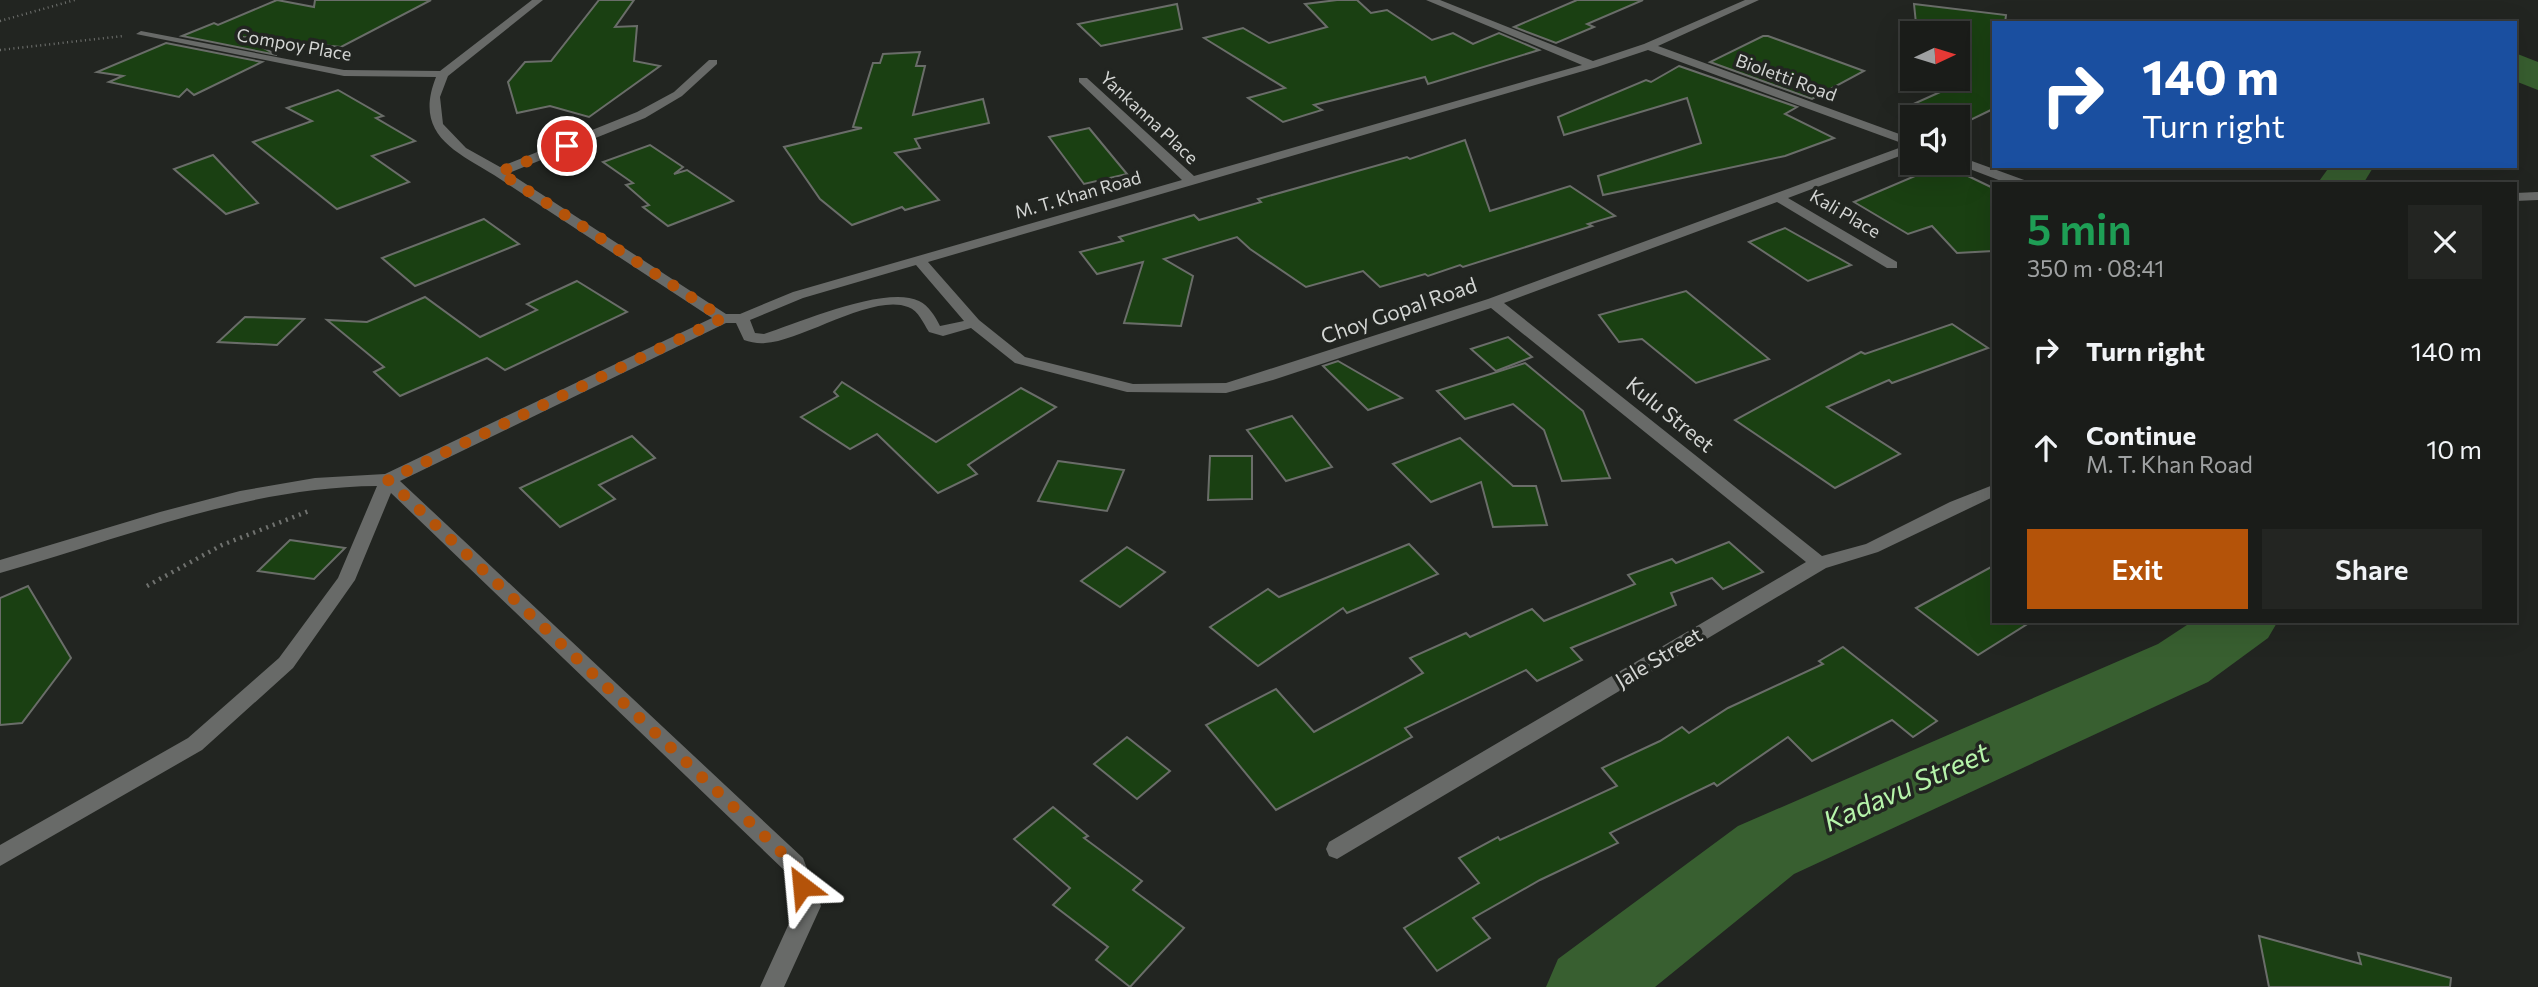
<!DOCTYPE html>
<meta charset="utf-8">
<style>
:root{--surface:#1a1c19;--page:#232522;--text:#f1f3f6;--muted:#9fa1a2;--line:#383a38;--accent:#b45309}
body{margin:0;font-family:Commissioner,sans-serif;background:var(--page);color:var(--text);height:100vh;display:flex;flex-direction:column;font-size:26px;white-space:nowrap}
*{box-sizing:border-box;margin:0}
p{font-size:23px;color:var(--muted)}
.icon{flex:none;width:38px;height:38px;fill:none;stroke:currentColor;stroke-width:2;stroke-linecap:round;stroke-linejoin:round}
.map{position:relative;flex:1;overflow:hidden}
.details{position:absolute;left:1992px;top:182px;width:525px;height:441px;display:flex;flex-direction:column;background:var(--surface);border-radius:0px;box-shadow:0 7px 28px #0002,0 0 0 2px var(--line)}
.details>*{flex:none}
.banner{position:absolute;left:1992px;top:21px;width:525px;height:147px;border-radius:0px;box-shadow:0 7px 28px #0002,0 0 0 2px var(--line);background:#1a4fa0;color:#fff;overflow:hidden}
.needle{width:46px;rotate:86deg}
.buttons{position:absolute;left:1900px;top:21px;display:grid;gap:14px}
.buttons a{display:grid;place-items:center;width:70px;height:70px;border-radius:0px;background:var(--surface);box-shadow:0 7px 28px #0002,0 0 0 2px var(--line);font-size:35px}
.pin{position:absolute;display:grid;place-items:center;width:60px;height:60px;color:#fff;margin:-30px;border:4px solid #fff;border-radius:50%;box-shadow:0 2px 7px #0007}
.me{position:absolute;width:77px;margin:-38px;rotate:331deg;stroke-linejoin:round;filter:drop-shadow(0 0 5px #0008)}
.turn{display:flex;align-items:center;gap:24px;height:147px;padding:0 35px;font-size:32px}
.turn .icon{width:91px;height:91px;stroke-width:2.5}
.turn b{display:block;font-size:49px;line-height:60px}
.round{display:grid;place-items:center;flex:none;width:74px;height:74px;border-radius:0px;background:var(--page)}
.overview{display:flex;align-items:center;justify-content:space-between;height:119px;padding:0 35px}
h1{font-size:42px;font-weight:600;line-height:52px;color:#1e9e55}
.cta{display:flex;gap:14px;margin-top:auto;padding:14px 35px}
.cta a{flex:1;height:80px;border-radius:0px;background:var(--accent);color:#fff;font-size:28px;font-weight:600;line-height:80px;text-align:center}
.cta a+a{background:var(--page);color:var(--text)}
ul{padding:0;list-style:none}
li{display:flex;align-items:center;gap:21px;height:98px;padding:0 35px}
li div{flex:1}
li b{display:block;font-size:26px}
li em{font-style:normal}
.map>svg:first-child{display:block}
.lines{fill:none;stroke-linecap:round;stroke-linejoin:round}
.river{fill:#385f30;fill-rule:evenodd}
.building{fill:#1a4012;stroke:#6a6d69;stroke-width:2}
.path-far1{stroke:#70726f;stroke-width:2.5;stroke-dasharray:1 3.5;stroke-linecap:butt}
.path{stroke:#70726f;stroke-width:4.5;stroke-dasharray:2 5;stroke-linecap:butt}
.minor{fill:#686a68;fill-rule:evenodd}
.route{stroke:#b45309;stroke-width:12;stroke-dasharray:0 21.6}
.labels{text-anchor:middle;stroke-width:7;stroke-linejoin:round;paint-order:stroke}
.far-street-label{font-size:18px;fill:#d3d5d3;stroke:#222521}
.street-label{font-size:21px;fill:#d3d5d3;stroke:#222521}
.near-water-label{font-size:28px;font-style:italic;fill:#b6f4aa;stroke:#222521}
</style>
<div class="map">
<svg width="2538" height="987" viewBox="0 0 2538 987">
<rect width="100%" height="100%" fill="#222521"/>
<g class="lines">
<g class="river">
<path d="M 2515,53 L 2538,62 L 2538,90 L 2515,81 Z"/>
<path d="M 2330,166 L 2374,166 L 2363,184 L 2317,184 Z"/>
<path d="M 2193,621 L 2278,621 L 2268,638 L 2208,682 L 1794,874 L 1655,987 L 1546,987 L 1558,959 L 1738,826 L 2158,644 Z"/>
</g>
</g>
<g class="building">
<path d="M 277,0 L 314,7 L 315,0 L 431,0 L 341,47 L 243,37 L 277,55 L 182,36 L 214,23 L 218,25 Z"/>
<path d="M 599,0 L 634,0 L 615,27 L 637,26 L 634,61 L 660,66 L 589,117 L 550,106 L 517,113 L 508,82 L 525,62 L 551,61 Z"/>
<path d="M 1337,0 L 1357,0 L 1371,13 L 1387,10 L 1432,40 L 1453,33 L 1473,44 L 1499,33 L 1539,50 L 1428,84 L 1425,77 L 1314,105 L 1322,110 L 1283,122 L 1248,98 L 1285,88 L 1204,38 L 1243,28 L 1269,43 L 1327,27 L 1305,4 Z"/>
<path d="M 1577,0 L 1643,0 L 1587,24 L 1594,27 L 1556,43 L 1514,27 Z"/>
<path d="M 1177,4 L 1182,29 L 1101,46 L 1078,24 Z"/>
<path d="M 1914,4 L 2006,15 L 2005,23 L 1993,23 L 1993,109 L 1958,126 L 1958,117 L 1935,117 L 1909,106 L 1958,84 L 1958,33 L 1917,33 Z"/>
<path d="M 1763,36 L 1768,36 L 1864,71 L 1812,99 L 1710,62 Z"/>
<path d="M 166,43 L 262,62 L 194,95 L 187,89 L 179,97 L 109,82 L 123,76 L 97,72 Z"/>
<path d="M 920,52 L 916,66 L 925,66 L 913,115 L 983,99 L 989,123 L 915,139 L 920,148 L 895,153 L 939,200 L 905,210 L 902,207 L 852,225 L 820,199 L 784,147 L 862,128 L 853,127 L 873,63 L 880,63 L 883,54 Z"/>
<path d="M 1679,66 L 1797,107 L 1785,114 L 1834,138 L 1785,156 L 1603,195 L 1598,176 L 1701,143 L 1687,98 L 1564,135 L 1558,117 L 1646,80 L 1651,82 Z"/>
<path d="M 338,90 L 383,116 L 376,118 L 415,141 L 372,156 L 409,182 L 337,209 L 253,142 L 312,121 L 287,108 Z"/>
<path d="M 1089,128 L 1127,174 L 1084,184 L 1049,137 Z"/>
<path d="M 1465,140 L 1490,211 L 1570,186 L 1615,216 L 1588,224 L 1592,226 L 1463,267 L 1460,265 L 1428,276 L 1425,274 L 1380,287 L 1363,271 L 1306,287 L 1250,249 L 1237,237 L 1164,259 L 1193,276 L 1181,326 L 1124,323 L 1143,262 L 1097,274 L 1080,252 L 1123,241 L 1119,237 L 1194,215 L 1199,220 L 1261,202 L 1258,199 L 1407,157 L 1410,159 Z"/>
<path d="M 650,145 L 683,167 L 674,174 L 687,170 L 733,201 L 668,226 L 643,207 L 649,205 L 626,185 L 633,183 L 603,162 Z"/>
<path d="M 213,155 L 258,203 L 226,214 L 174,169 Z"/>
<path d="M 1943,164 L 1993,188 L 1993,251 L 1957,253 L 1932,226 L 1908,234 L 1854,202 Z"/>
<path d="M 484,219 L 519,244 L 415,286 L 382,258 Z"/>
<path d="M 1785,228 L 1851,265 L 1808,281 L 1749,242 Z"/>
<path d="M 577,281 L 627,312 L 505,370 L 487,358 L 400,396 L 374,372 L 384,367 L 327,320 L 367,322 L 425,297 L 480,337 L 537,310 L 527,304 Z"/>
<path d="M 1686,291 L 1769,359 L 1696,383 L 1642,339 L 1619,342 L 1599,315 Z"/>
<path d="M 245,317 L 304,319 L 277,345 L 218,342 Z"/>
<path d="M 1952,324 L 1988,348 L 1892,383 L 1889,380 L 1827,407 L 1900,454 L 1835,488 L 1735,420 L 1861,352 L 1865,354 Z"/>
<path d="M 1508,337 L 1532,357 L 1496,371 L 1471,349 Z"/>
<path d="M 1338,361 L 1402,398 L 1368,410 L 1323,366 Z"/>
<path d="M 1525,363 L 1583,411 L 1610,478 L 1562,481 L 1544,430 L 1513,404 L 1465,419 L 1437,391 Z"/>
<path d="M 842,382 L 936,442 L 1021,388 L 1056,407 L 968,465 L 977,474 L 938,493 L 877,434 L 850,449 L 801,417 L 838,396 L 834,392 Z"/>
<path d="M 1292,416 L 1332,467 L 1286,481 L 1247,430 Z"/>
<path d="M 632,436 L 655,458 L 599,485 L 615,499 L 560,527 L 520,488 Z"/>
<path d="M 1460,438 L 1513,486 L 1536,486 L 1547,525 L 1493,527 L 1481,482 L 1431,502 L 1393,464 Z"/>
<path d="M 1210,456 L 1252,456 L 1252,499 L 1208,500 Z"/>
<path d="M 1058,461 L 1124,470 L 1107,511 L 1038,501 Z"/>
<path d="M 290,540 L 345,548 L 314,579 L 258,571 Z"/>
<path d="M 1729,542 L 1763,572 L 1723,589 L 1712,578 L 1671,593 L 1676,605 L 1571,648 L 1582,660 L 1537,681 L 1526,670 L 1405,728 L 1412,737 L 1276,810 L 1206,725 L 1276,689 L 1314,732 L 1423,673 L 1410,658 L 1466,633 L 1470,637 L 1532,609 L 1544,621 L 1635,584 L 1628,575 L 1672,559 L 1676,563 Z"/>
<path d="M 1409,544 L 1438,574 L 1347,613 L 1343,608 L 1258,666 L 1210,627 L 1268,589 L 1279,597 Z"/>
<path d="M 1127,547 L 1165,572 L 1120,607 L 1081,581 Z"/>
<path d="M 1993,566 L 1993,621 L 2032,621 L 1978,655 L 1916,608 Z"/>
<path d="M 28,586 L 71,658 L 22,723 L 0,725 L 0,598 Z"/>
<path d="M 1843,647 L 1937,721 L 1913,737 L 1892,720 L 1812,761 L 1788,737 L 1717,786 L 1714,783 L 1610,833 L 1618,843 L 1540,880 L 1473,918 L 1490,938 L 1437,971 L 1404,928 L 1479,883 L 1459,858 L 1498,837 L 1500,840 L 1617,786 L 1602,768 L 1660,741 L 1682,727 L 1689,733 L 1728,708 L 1823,664 L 1819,661 Z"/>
<path d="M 1127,737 L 1170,771 L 1137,799 L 1094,764 Z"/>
<path d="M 1053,807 L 1088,836 L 1084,838 L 1142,881 L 1133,890 L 1184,928 L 1130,987 L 1096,960 L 1108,947 L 1053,905 L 1070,888 L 1014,839 Z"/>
<path d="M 2259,936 L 2361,964 L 2358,953 L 2451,978 L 2450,987 L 2269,987 Z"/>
</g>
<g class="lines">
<g class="path-far1">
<path d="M 0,21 L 75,0"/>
<path d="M 0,50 L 123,36"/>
</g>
<path class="path" d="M 147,586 L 222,545 L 309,511"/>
<g class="minor">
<path d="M 532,0 L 543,0 L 448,76 L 440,97 L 443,124 L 466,148 L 500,167 L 637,112 L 674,92 L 709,60 L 717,60 L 717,64 L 682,96 L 645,118 L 509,173 L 726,314 L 740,314 L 793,292 L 1182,180 L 1079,82 L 1079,78 L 1087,78 L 1194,176 L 1582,65 L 1426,0 L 1440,0 L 1593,61 L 1644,44 L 1745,0 L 1759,0 L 1658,46 L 1913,139 L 1913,151 L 1788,198 L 1897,262 L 1897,268 L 1887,268 L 1777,202 L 1504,303 L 1822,556 L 1866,544 L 1950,502 L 1993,485 L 1993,497 L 1878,552 L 1826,568 L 1337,859 L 1329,856 L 1326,849 L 1329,842 L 1806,562 L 1491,308 L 1273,380 L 1226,393 L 1127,392 L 1015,363 L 971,328 L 943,336 L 929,332 C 923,323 919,311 908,307 C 873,293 802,341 765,343 C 759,344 750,342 744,340 L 736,323 L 726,323 L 400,481 L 803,858 L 821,906 L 784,987 L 760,987 L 797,906 L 785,871 L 391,493 L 355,580 L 293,668 L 202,750 L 0,866 L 0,845 L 188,738 L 279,658 L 338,578 L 377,486 C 246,487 124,538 0,573 L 0,560 L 160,512 L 240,491 L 315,478 L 385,474 L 712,318 L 494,175 C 452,150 414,133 436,77 L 344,76 L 136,34 L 141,31 L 344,70 L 440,71 ZM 1648,50 L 1907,145 L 1488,299 L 1226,383 L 1133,384 L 1025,357 L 979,320 L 928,262 L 1597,67 ZM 916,265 L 964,321 L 940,326 C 935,316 929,306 919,301 C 885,285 799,323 764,334 L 755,333 L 750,320 L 803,298 Z"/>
<path d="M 1958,156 L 2027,181 L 2028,184 L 2009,184 L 1954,163 L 1958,163 Z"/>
<path d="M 2538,192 L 2538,200 L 2515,201 L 2515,193 Z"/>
</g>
</g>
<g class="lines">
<path class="route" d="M 567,146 L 499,172 L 723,318 L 388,480 L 795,865 L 802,886"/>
</g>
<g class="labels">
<g class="far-street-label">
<text transform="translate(294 45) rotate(10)" y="6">Compoy Place</text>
<text transform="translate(1786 78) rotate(20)" y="6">Bioletti Road</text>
<text transform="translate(1149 118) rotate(43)" y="6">Yankanna Place</text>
<text transform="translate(1078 195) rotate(-16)" y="6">M. T. Khan Road</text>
<text transform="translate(1845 214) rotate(30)" y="6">Kali Place</text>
</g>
<g class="street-label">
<text transform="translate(1399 311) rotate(-19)" y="7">Choy Gopal Road</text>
<text transform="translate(1670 415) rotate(39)" y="7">Kulu Street</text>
<text transform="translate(1659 658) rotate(-31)" y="7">Jale Street</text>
</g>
<g class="near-water-label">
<text transform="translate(1906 787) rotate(-24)" y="10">Kadavu Street</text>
</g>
</g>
</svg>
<div class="buttons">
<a><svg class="needle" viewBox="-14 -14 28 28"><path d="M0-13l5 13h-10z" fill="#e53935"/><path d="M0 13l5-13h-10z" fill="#9fa1a2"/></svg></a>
<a><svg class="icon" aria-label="sound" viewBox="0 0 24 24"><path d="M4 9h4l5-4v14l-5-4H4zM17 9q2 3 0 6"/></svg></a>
</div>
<div class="pin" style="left:567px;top:146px;background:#d93025"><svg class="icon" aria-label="arrive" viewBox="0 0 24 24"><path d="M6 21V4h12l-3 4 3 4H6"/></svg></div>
<svg class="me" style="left:802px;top:886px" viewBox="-20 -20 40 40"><path d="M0-17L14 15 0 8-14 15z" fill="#b45309" stroke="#fff" stroke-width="4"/></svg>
<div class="banner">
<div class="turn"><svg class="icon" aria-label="right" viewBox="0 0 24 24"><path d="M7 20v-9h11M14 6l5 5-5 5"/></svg><div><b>140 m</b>Turn right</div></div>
</div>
<section class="details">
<div class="overview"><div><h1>5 min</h1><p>350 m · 08:41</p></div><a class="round"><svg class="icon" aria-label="close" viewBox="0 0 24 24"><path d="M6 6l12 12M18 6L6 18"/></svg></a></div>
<ul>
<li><svg class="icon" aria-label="right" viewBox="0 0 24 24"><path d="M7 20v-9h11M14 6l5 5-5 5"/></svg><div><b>Turn right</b></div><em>140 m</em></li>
<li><svg class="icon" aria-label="ahead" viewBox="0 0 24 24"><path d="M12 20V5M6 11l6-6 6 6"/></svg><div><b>Continue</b><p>M. T. Khan Road</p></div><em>10 m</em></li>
</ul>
<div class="cta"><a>Exit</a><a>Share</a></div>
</section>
</div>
